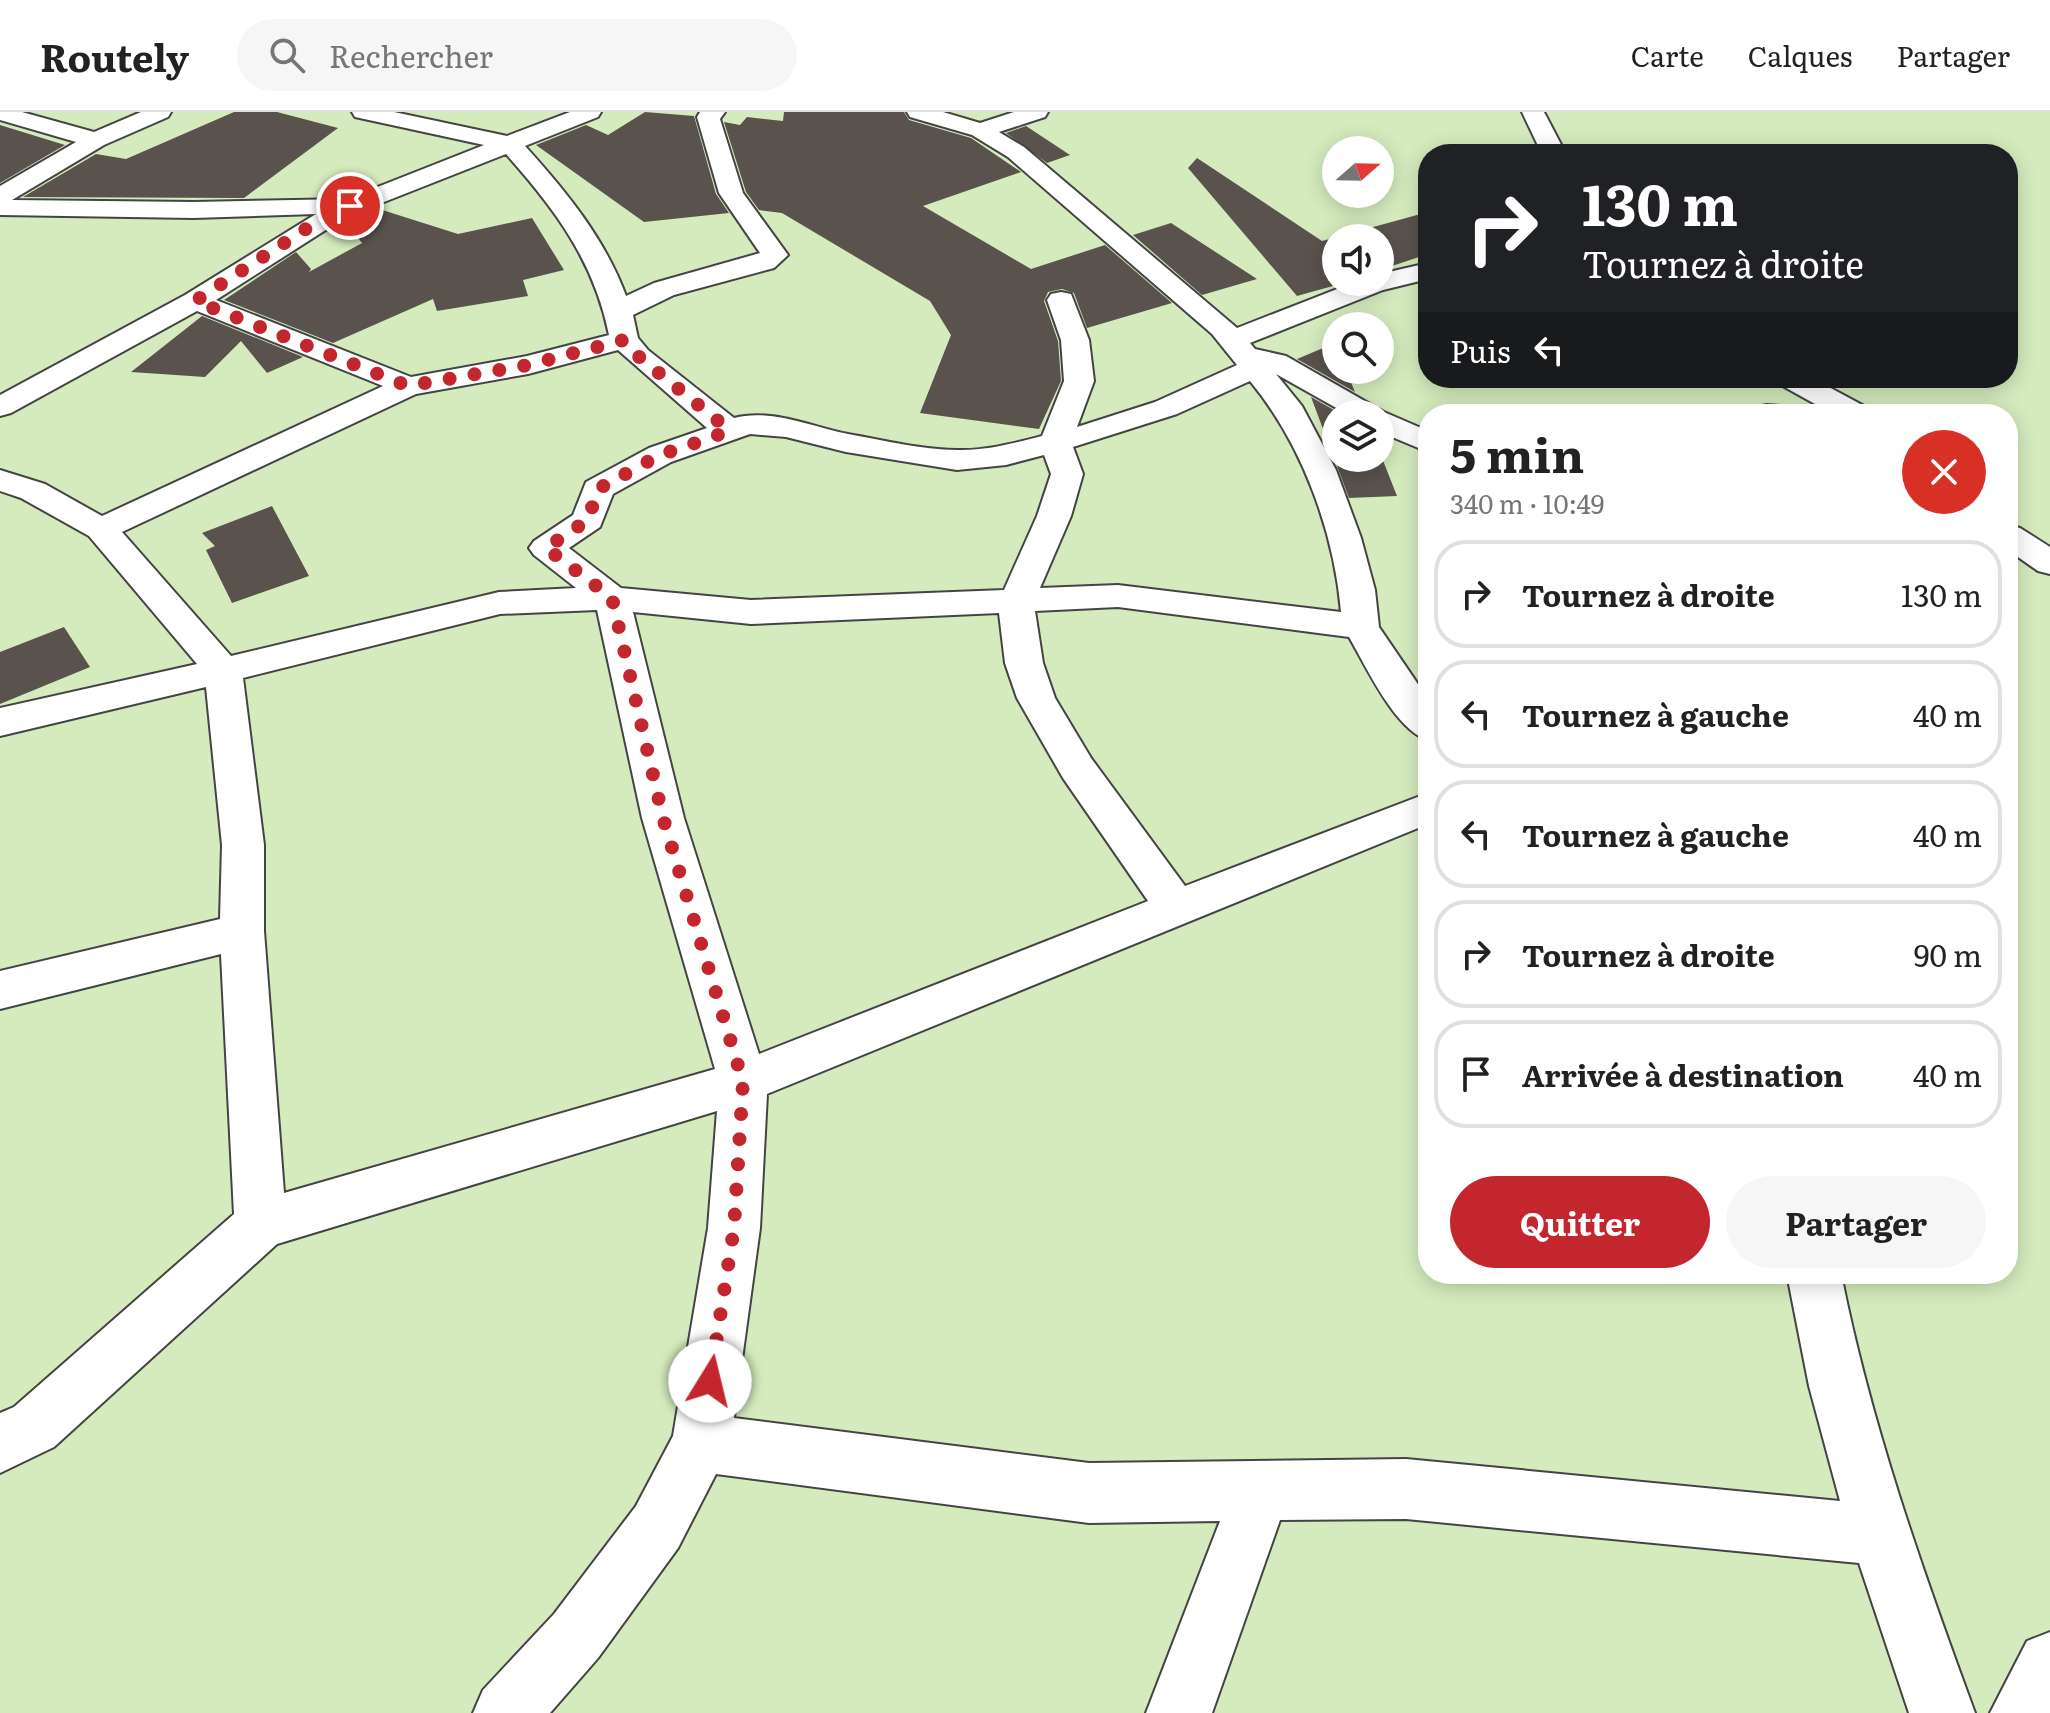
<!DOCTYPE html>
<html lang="fr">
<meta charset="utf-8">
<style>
:root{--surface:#fff;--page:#f6f6f6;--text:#222;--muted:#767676;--line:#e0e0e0;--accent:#c4262e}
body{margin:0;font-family:Literata,serif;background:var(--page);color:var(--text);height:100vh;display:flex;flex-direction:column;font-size:30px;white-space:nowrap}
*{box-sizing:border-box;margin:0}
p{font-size:26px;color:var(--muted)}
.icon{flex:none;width:44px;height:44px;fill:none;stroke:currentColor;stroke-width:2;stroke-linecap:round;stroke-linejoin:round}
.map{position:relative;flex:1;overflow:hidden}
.panel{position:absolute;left:1418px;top:292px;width:600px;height:880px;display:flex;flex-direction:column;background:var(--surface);border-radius:32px;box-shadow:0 4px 20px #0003}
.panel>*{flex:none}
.banner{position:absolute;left:1418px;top:32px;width:600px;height:244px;border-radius:32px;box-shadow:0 4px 20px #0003;background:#202124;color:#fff;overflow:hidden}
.needle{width:52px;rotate:70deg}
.buttons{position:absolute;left:1322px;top:24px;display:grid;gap:16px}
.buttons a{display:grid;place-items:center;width:72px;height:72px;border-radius:50%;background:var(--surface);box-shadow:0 4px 20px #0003;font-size:40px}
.pin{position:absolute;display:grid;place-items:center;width:68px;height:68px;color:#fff;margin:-34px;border:4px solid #fff;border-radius:50%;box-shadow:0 2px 8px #0007}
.me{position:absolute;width:88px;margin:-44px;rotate:9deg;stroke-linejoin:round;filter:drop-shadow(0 0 6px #0008)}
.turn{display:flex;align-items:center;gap:28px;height:168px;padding:0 32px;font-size:36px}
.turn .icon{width:104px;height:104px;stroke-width:2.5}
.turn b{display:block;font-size:56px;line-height:68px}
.then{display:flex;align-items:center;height:76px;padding:0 32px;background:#0003;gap:16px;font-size:30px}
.round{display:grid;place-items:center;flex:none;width:84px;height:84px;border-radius:42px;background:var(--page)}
.head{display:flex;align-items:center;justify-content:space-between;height:136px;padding:0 32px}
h1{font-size:48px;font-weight:700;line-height:60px}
.action{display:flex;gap:16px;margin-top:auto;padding:16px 32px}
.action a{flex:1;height:92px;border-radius:48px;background:var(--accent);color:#fff;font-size:32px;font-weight:700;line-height:92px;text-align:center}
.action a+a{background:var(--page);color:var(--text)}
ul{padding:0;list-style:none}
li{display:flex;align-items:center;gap:24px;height:108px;margin:0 16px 12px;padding:0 16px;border:4px solid var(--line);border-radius:32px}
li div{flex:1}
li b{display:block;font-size:30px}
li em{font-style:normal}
header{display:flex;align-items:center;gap:48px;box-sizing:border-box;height:112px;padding:0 40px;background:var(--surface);border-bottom:2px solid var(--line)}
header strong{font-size:38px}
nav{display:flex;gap:44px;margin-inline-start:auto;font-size:28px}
.search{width:560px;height:72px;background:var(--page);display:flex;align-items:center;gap:20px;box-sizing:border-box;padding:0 28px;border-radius:44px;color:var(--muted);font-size:30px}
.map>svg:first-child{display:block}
.green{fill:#d5ebbd;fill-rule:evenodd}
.building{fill:#5a524d}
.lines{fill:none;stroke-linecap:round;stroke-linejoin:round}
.minor-casing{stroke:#444;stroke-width:4}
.minor{fill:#fff;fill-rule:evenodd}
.route{stroke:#c4262e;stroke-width:14;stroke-dasharray:0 25.2}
</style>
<header>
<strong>Routely</strong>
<div class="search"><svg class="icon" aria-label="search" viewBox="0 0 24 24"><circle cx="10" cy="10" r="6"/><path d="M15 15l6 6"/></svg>Rechercher</div>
<nav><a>Carte</a><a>Calques</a><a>Partager</a></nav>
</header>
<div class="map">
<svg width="2050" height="1601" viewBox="0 0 2050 1601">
<rect width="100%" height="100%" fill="#fffdf5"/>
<path class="green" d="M 0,0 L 2050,0 L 2050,1601 L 0,1601 ZM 1336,38 L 1380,38 L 1380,82 L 1336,82 ZM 1428,42 L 2008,42 L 2008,266 L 1428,266 ZM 1336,126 L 1380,126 L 1380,170 L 1336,170 ZM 1336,214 L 1380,214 L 1380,258 L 1336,258 ZM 1336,302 L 1380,302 L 1380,346 L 1336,346 ZM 1428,302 L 2008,302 L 2008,1162 L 1428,1162 Z"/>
<g class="building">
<path d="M 234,0 L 277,0 L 338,16 L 244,86 L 23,85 L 96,42 L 126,47 Z"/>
<path d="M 645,0 L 694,4 L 716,82 L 729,101 L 644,110 L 536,33 L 586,13 L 608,23 Z"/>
<path d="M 784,0 L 904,0 L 909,8 L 971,26 L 1021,60 L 923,94 L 1031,157 L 1105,133 L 1172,191 L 1087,216 L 1074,181 L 1062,177 L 1048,180 L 1044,189 L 1058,229 L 1061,269 L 1039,317 L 920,301 L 951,223 L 930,189 L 782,101 L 759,98 L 746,80 L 724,10 L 740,13 L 747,5 L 783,9 Z"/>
<path d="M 0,13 L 65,33 L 0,71 Z"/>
<path d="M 1026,14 L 1070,43 L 1047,51 L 1006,21 Z"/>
<path d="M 1197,46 L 1322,129 L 1428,100 L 1428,142 L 1380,158 L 1380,126 L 1336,126 L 1336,170 L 1347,170 L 1297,184 L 1188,56 Z"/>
<path d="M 376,96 L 458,122 L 532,106 L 564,158 L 523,168 L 528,184 L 437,199 L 433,187 L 333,231 L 224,188 L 296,140 L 311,157 L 309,160 L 362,131 L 345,109 Z"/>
<path d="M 1171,111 L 1257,167 L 1202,183 L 1133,123 Z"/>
<path d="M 202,204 L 303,245 L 267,261 L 241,229 L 205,265 L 131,260 Z"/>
<path d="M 1335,231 L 1336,258 L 1346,258 L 1355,280 L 1297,247 Z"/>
<path d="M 1311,285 L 1341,302 L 1336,302 L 1336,346 L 1380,346 L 1380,341 L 1397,384 L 1349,386 Z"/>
<path d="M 272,394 L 309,464 L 232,491 L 206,438 L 215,434 L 202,421 Z"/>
<path d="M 64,515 L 90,555 L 0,592 L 0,540 Z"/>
</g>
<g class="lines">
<g class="minor-casing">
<g id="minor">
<path d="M 0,0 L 22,0 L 94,20 L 141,0 L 171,0 L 168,5 L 104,33 L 12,88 L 194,90 L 347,87 L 484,33 L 355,5 L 352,0 L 394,0 L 507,24 L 570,0 L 601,0 L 598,5 L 525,34 C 566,79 605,127 626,184 L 654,171 L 760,141 L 719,81 L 697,5 L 700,0 L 725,0 L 720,7 L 743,81 L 788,143 L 774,156 L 674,183 L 633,203 L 638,226 L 648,238 L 734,306 C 771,296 812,315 848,322 C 883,328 922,338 957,338 C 986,339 1015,331 1042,324 L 1064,269 L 1061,228 L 1047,188 L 1051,182 L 1061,180 L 1071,182 L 1089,228 L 1094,269 L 1077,315 L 1155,290 L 1237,253 L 1212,222 L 1008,45 L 972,23 L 910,5 L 907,0 L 943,0 L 980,11 L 1014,0 L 1048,0 L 1045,5 L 999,20 L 1024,35 L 1237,216 L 1355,170 L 1380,170 L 1380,162 L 1428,151 L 1428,167 L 1383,178 L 1250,231 L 1255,237 L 1286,244 L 1384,300 L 1428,319 L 1428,340 L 1380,320 L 1380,302 L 1347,302 L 1276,262 L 1302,294 L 1336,358 L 1361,426 L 1375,478 L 1379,515 L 1428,587 L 1428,628 C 1395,618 1366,554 1349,525 L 1118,495 L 1035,499 L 1043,551 L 1055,586 L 1091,646 L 1185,774 L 1428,681 L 1428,712 L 767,982 L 760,1116 L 734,1306 L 1089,1351 L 1406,1347 L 1840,1389 L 1809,1274 L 1787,1162 L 1841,1162 C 1871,1313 1922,1457 1975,1601 L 1909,1601 L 1859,1451 L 1406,1407 L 1280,1408 L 1212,1601 L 1146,1601 L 1220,1409 L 1089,1411 L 716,1362 L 678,1436 L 598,1546 L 550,1601 L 473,1601 L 483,1578 L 554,1502 L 636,1394 L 673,1324 L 708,1116 L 717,999 L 277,1132 L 54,1335 L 0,1361 L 0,1301 L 14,1295 L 234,1102 L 221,842 L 0,897 L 0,859 L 220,807 L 222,733 L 206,575 L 0,624 L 0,596 L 197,552 L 89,424 L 21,386 L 0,379 L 0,358 L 45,372 L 102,404 L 383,274 L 197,199 L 11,301 L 0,304 L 0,283 L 185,183 L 316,102 L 194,106 L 0,103 L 0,74 L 76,30 L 0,8 ZM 506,42 C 555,97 594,149 609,223 L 527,244 L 411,265 L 216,188 L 346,105 ZM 618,238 L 707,316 L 649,336 L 586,370 L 573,403 L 534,429 L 529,436 L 534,443 L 576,476 L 499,480 L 231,544 L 122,420 L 416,282 L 528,262 ZM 1250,269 C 1302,332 1334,419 1341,500 L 1118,473 L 1040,476 L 1071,404 L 1083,362 L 1073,335 L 1177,302 ZM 750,322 L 786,325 L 846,340 L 957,358 L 1006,353 L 1044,343 L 1051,362 L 1037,404 L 1004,478 L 751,488 L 621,476 L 569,436 L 600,415 L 613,382 L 671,350 ZM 597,498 L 642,706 L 715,957 L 284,1081 L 264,819 L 264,733 L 243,566 L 500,502 ZM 633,500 L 751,512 L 999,501 L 1005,551 L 1017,586 L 1063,666 L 1148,789 L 759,942 L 684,706 Z"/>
<path d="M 1522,0 L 1544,0 L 1566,42 L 1542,42 Z"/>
<path d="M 1775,266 L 1812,266 L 1866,295 L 1870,302 L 1833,302 L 1779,272 Z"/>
<path d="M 1767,293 L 1792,295 L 1796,302 L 1752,302 L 1756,295 Z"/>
<path d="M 2008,413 L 2020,416 L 2050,435 L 2050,462 L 2038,459 L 2008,438 Z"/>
<path d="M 2050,1520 L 2050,1601 L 1990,1601 L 2027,1529 Z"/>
</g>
</g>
<use href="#minor" class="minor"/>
</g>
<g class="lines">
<path class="route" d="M 350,94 L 309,115 L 195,189 L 408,274 L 528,253 L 624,228 L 638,244 L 728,317 L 716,324 L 660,343 L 598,377 L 588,408 L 546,436 L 612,486 L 663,706 L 743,970 L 734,1116 L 710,1269"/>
</g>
</svg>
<div class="buttons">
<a><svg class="needle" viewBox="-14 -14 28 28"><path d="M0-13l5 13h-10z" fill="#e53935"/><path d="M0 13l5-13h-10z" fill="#767676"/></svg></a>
<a><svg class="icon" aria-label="sound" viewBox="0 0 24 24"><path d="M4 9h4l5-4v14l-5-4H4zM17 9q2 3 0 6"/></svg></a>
<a><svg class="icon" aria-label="search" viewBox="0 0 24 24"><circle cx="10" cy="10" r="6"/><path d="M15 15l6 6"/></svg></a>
<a><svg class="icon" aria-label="layers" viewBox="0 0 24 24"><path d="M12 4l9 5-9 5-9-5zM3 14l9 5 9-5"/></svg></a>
</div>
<div class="pin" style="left:350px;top:94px;background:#d93025"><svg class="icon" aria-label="arrive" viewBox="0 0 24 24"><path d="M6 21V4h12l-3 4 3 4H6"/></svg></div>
<svg class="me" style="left:710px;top:1269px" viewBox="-20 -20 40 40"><circle r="19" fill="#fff"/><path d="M0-13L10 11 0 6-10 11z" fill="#c4262e"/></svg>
<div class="banner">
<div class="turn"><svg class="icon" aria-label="right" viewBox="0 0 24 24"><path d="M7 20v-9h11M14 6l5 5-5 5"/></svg><div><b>130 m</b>Tournez à droite</div></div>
<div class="then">Puis<svg class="icon" aria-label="left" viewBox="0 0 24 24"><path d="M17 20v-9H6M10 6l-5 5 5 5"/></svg></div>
</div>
<section class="panel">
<div class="head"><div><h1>5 min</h1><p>340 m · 10:49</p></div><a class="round" style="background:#d93025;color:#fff"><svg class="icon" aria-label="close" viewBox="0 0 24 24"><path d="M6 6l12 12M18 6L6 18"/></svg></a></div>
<ul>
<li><svg class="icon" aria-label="right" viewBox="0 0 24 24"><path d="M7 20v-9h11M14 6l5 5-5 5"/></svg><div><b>Tournez à droite</b></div><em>130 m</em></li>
<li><svg class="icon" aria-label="left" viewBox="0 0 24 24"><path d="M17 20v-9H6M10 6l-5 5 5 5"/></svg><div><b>Tournez à gauche</b></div><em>40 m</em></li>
<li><svg class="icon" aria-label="left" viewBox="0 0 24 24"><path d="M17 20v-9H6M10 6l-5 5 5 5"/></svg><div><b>Tournez à gauche</b></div><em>40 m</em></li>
<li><svg class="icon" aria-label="right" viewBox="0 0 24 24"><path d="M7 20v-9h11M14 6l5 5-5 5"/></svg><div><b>Tournez à droite</b></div><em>90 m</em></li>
<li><svg class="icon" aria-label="arrive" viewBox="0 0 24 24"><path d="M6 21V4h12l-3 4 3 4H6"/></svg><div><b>Arrivée à destination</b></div><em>40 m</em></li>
</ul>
<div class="action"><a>Quitter</a><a>Partager</a></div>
</section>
</div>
